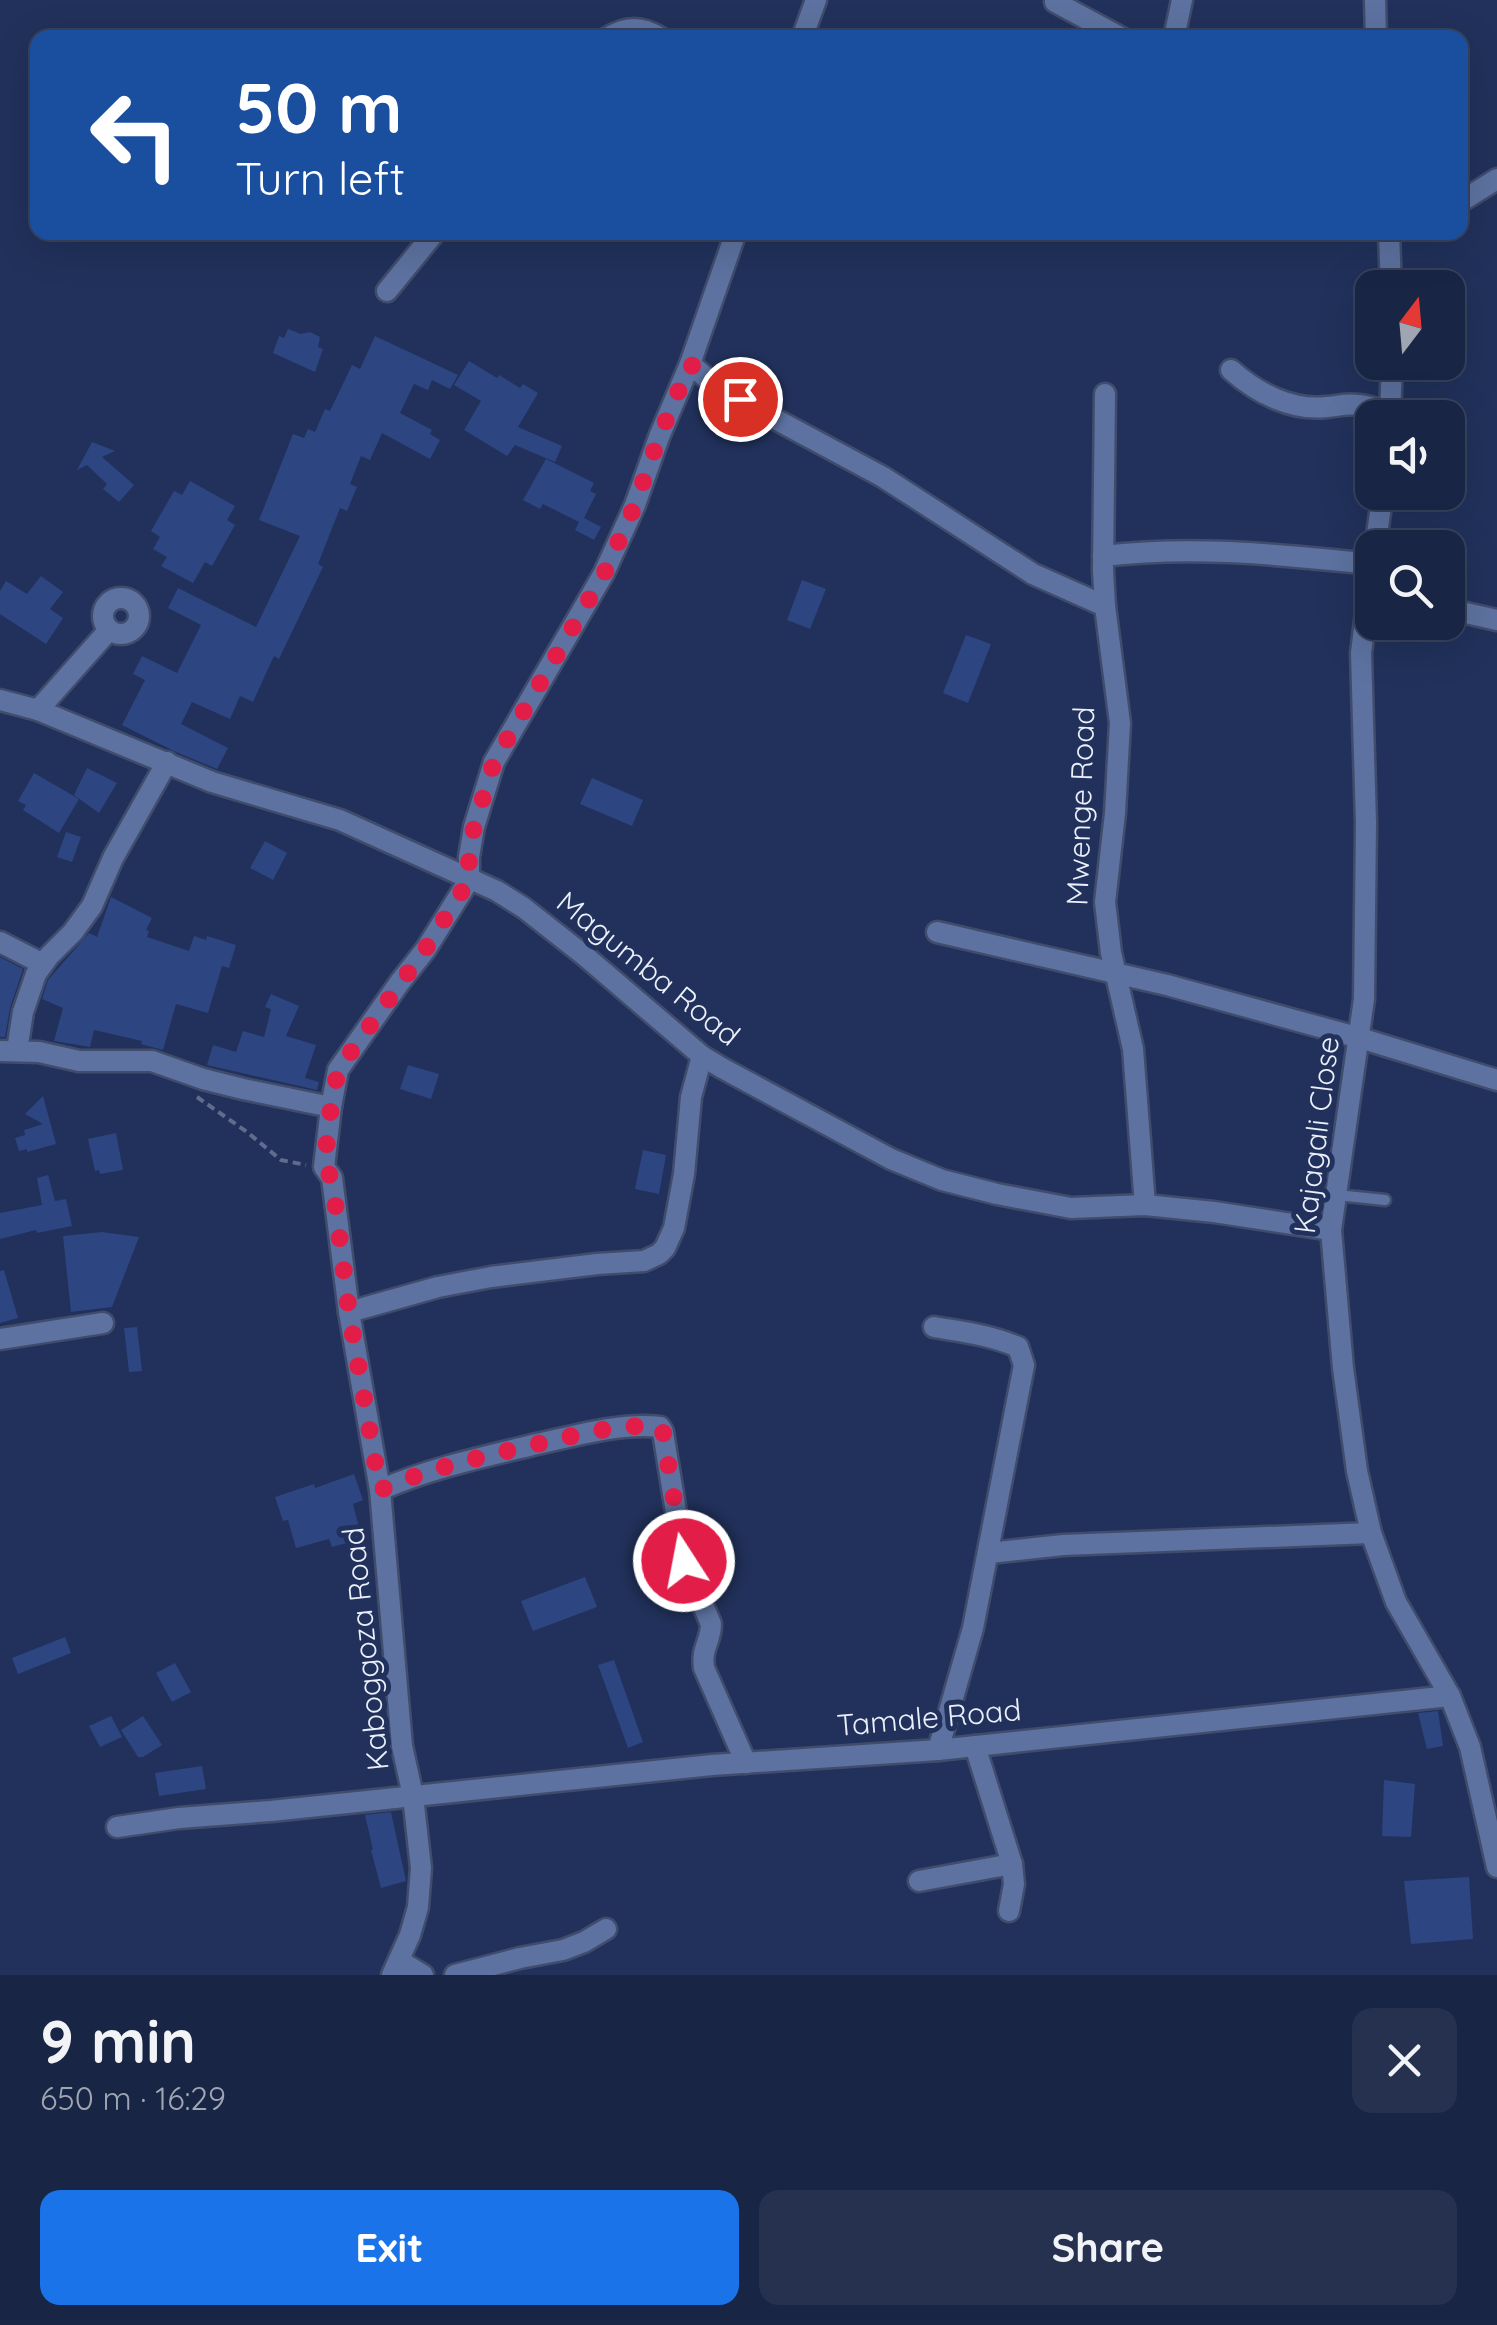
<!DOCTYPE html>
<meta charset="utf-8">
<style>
:root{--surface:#192544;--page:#26314f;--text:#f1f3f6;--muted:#9fa5b2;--line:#37425d;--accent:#1a73e8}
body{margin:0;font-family:Quicksand,sans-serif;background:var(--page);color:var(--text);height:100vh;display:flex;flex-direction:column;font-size:38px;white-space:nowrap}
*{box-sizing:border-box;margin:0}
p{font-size:32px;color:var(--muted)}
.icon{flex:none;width:55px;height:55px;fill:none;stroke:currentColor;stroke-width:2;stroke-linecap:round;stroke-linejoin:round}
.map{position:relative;height:1975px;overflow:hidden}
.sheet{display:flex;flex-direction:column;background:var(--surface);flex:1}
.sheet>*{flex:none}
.guide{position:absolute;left:30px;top:30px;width:1438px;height:210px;border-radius:20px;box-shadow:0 10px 40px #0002,0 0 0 2px var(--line);background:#1a4fa0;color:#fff;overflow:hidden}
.needle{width:65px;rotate:16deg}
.tools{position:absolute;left:1355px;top:270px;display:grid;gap:20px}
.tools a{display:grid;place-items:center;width:110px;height:110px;border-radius:20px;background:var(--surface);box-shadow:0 10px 40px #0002,0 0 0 2px var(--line);font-size:50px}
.pin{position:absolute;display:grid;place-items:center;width:85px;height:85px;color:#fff;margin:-42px;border:5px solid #fff;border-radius:50%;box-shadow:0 2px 10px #0007}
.me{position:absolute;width:110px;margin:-55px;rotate:349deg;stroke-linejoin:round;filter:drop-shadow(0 0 8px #0008)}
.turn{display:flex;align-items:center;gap:35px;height:210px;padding:0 40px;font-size:45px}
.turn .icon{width:130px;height:130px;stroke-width:2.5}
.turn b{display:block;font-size:70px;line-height:85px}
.round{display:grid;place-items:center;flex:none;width:105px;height:105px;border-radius:20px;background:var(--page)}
.overview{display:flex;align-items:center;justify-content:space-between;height:170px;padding:0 40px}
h1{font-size:60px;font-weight:700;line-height:75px}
.cta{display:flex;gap:20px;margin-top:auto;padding:20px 40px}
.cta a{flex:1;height:115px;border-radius:20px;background:var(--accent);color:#fff;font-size:40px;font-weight:700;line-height:115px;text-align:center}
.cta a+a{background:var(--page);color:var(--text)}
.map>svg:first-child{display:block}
.building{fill:#2d4581}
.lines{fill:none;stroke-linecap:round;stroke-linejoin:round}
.service-casing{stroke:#404c6c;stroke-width:15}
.minor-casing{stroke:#404c6c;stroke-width:25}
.path{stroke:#606c8d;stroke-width:4;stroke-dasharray:8 5;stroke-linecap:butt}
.service{stroke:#5d72a0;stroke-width:10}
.minor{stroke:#5d72a0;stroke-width:20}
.route{stroke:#e11d48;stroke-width:18;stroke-dasharray:0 32.4}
.labels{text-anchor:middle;stroke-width:10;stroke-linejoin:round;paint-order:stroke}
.street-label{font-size:30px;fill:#eaeffa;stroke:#21315b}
</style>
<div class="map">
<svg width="1497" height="1975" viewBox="0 0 1497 1975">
<rect width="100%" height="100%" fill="#21315b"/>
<g class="building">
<path d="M 288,329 L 301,334 L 310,332 L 320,337 L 318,347 L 323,349 L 315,372 L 273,353 L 279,336 L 284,338 Z"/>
<path d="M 375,336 L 458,375 L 450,389 L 432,380 L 428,390 L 414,384 L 400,413 L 432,430 L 430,434 L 440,440 L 430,459 L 382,433 L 370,460 L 361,456 L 350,484 L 357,487 L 347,511 L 340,508 L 318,564 L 323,567 L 279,659 L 274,656 L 253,702 L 240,696 L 230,719 L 192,702 L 181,724 L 228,748 L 217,769 L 176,752 L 122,725 L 145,680 L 133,674 L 142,656 L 177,673 L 201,625 L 168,608 L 178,588 L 256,627 L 300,536 L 259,520 L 293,434 L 304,438 L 308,429 L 315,432 L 325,409 L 330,411 L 352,365 L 360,369 Z"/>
<path d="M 469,361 L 497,378 L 499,375 L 520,388 L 523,384 L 538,393 L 518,427 L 562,446 L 555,462 L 515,445 L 507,456 L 464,430 L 481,401 L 454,385 Z"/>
<path d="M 92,442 L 115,451 L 102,457 L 134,485 L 119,502 L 103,489 L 107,484 L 87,465 L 77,470 Z"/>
<path d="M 546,459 L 594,483 L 590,491 L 596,494 L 584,518 L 601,527 L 594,540 L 575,530 L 579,522 L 543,504 L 540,509 L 523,500 Z"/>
<path d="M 190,481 L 235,506 L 227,520 L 235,525 L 212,566 L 205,562 L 193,583 L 161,566 L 167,557 L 153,549 L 160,537 L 151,531 L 174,491 L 182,495 Z"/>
<path d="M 41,576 L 63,592 L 50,609 L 63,618 L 46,644 L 0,614 L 0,591 L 6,581 L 27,594 Z"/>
<path d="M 802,580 L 826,589 L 810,629 L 787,620 Z"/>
<path d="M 966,635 L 991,644 L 968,703 L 943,693 Z"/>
<path d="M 87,768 L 117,783 L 99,813 L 74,795 Z"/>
<path d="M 34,773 L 79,799 L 59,833 L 23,810 L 26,805 L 18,801 Z"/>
<path d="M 592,778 L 643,800 L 632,826 L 580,804 Z"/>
<path d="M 66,832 L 81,837 L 72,862 L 57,857 Z"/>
<path d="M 265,841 L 287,853 L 273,880 L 250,868 Z"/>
<path d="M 111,897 L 152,918 L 146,930 L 149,931 L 147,937 L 189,951 L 194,936 L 206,940 L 207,936 L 236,945 L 229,968 L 222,966 L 208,1013 L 176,1004 L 163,1050 L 141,1044 L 142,1041 L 94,1030 L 90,1047 L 54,1041 L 63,1008 L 42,999 L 48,980 L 89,933 L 97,937 Z"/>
<path d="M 0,957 L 23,969 L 10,1008 L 5,1037 L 0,1037 Z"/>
<path d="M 271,994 L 299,1006 L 286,1036 L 316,1045 L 305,1078 L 319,1082 L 317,1090 L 207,1065 L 213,1045 L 236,1052 L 243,1031 L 264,1037 L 271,1009 L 265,1007 Z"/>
<path d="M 408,1065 L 439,1074 L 431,1099 L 400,1089 Z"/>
<path d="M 43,1096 L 56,1144 L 27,1152 L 27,1149 L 19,1151 L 15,1138 L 25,1135 L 24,1130 L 43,1124 L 25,1114 Z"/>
<path d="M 116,1133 L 123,1170 L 100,1174 L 99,1170 L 95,1171 L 88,1139 Z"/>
<path d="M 643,1150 L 666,1155 L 659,1194 L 635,1189 Z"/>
<path d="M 48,1175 L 55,1201 L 66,1199 L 72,1226 L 37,1233 L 36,1230 L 0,1239 L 0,1213 L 42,1205 L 37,1178 Z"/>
<path d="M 102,1232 L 139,1237 L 112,1307 L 71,1312 L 63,1236 Z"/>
<path d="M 4,1270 L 18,1318 L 0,1323 L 0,1271 Z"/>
<path d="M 137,1327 L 142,1371 L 129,1372 L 124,1328 Z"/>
<path d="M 354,1474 L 363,1500 L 353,1504 L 362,1539 L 332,1547 L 329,1539 L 296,1548 L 288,1520 L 283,1521 L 275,1497 L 314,1484 L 315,1488 Z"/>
<path d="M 585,1577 L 597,1607 L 533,1631 L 521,1601 Z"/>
<path d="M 65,1637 L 71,1653 L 18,1674 L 12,1658 Z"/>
<path d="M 614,1660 L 643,1742 L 628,1748 L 598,1665 Z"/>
<path d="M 175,1663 L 191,1692 L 172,1702 L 156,1673 Z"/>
<path d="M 1438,1711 L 1443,1746 L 1427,1749 L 1418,1713 Z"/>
<path d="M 111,1716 L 122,1737 L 100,1747 L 89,1726 Z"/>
<path d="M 143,1716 L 162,1745 L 143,1757 L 138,1757 L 121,1730 Z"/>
<path d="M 202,1766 L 206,1789 L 159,1796 L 155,1773 Z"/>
<path d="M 1384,1780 L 1415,1784 L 1411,1837 L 1382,1836 Z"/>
<path d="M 391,1812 L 406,1881 L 381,1888 L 371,1850 L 373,1850 L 365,1815 Z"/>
<path d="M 1469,1877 L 1473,1939 L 1411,1944 L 1404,1881 Z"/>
</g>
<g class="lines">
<g class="service-casing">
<path id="service" d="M 1337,1195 L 1385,1200"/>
</g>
<g class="minor-casing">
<g id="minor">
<path d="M 1375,0 L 1376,38"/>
<path d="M 1055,2 L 1122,38"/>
<path d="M 607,38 C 627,26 641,26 661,38"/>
<path d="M 802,38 L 816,0"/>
<path d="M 1174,38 L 1182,0"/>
<path d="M 1460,202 L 1497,179"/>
<path d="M 1389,232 L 1391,288"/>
<path d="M 387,291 L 435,232"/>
<path d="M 690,364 L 721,390 L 883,477 L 1033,574 L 1105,606"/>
<path d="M 1231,370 C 1257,393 1291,411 1327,407 C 1338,406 1347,403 1359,405 C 1369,406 1380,410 1390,413"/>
<path d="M 1105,394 L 1103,570 L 1105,606 L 1120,723 L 1115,813 L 1105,902 L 1111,953 L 1133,1049 L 1145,1205"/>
<path d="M 1390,418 L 1392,362"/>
<path d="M 1375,548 L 1383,492"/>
<path d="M 1103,556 C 1195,545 1281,555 1372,564"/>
<path d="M 1372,563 L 1361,653 L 1366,823 L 1364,999 L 1331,1230 L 1343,1368 L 1357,1471 L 1371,1533 L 1396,1602 L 1450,1696 L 1470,1747 L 1497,1867"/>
<circle cx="121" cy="616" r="18"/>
<path d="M 1448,609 L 1497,620"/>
<path d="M 0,700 L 38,710 L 212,782 L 340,820 L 497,891 L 524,908 L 585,956 L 702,1056 L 722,1068 L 891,1159 L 942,1180 L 997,1194 L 1071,1208 L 1145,1205 L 1214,1212 L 1331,1230"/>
<path d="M 38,710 L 109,630"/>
<path d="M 937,932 L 1167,985 L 1360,1038 L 1497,1080"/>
<path d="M 0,942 L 43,964"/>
<path d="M 17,1050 L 23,1012 L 36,974 L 49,956 L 73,932 L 92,906 L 113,858 L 167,762"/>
<path d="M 0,1051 L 39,1052 L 79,1061 L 152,1061 L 203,1079 L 243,1089 L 331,1107"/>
<path d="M 349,1312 L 438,1287 L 491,1277 L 597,1264 L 644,1261 L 659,1254 L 665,1248 L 674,1228 L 684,1174 L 691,1097 L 702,1056"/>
<path d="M 934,1327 C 963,1332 991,1335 1018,1347 L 1024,1365 L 973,1628 L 938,1750"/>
<path d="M 0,1339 L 103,1323"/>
<path d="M 380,1490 C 431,1468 483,1457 537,1444 C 574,1436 622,1422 660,1427 L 663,1432 L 684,1561 L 711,1624 C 711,1642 701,1647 704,1668 L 746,1763"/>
<path d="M 989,1553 L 1063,1545 L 1371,1533"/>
<path d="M 975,1746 L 1012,1864 L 1014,1884 L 1009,1911"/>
<path d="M 117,1827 L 179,1818 L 271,1811 L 712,1765 L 938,1750 L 1450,1696"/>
<path d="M 919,1881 L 1012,1864"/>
<path d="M 400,1961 L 423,1975"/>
<path d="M 392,1975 L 410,1935 L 418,1907 L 421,1868 L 413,1796 L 402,1746 L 380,1490 L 349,1312 L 332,1178 L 324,1167 L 331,1107 L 338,1070 L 400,982 L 426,949 L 469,880 L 469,857 L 474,827 L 494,762 L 604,573 L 635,505 L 659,437 L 690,364 L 736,232"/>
<path d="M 455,1975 L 520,1958 L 563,1950 L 584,1942 L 606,1929"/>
</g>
</g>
<path class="path" d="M 197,1097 L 247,1132 L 281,1160 L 306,1165"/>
<use href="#service" class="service"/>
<use href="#minor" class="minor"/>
</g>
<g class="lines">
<path class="route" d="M 684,1561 L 663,1432 L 660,1427 C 622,1422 574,1436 537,1444 C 482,1457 432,1467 380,1490 L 349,1312 L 332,1178 L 324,1167 L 331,1107 L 338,1070 L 426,948 L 469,880 L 469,857 L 474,827 L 494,762 L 604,574 L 635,505 L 659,437 L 690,364 L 721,390 L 740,399"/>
</g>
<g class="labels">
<g class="street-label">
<text transform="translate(1081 806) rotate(-88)" y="10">Mwenge Road</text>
<text transform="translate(648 969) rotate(39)" y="10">Magumba Road</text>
<text transform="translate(1317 1135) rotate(-83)" y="10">Kajagali Close</text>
<text transform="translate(366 1649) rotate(-96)" y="10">Kaboggoza Road</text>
<text transform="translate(929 1718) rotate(-5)" y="10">Tamale Road</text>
</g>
</g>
</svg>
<div class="tools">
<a><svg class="needle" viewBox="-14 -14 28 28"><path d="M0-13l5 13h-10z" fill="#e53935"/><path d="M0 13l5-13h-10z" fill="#9fa5b2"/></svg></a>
<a><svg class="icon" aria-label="sound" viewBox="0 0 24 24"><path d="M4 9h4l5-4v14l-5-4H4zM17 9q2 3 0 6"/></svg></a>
<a><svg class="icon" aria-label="search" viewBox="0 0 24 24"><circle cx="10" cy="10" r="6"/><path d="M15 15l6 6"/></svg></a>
</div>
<div class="pin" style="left:740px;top:399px;background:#d93025"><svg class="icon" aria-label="arrive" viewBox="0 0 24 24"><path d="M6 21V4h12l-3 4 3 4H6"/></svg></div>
<svg class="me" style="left:684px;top:1561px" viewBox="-20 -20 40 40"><circle r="17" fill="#e11d48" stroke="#fff" stroke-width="3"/><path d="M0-11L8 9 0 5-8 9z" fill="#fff"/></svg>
<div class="guide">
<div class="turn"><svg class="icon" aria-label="left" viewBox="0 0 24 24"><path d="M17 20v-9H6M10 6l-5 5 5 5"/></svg><div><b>50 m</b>Turn left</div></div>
</div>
</div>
<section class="sheet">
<div class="overview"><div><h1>9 min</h1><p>650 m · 16:29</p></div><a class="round"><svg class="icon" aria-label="close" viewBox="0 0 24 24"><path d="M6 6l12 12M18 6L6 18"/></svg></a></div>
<div class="cta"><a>Exit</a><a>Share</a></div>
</section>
